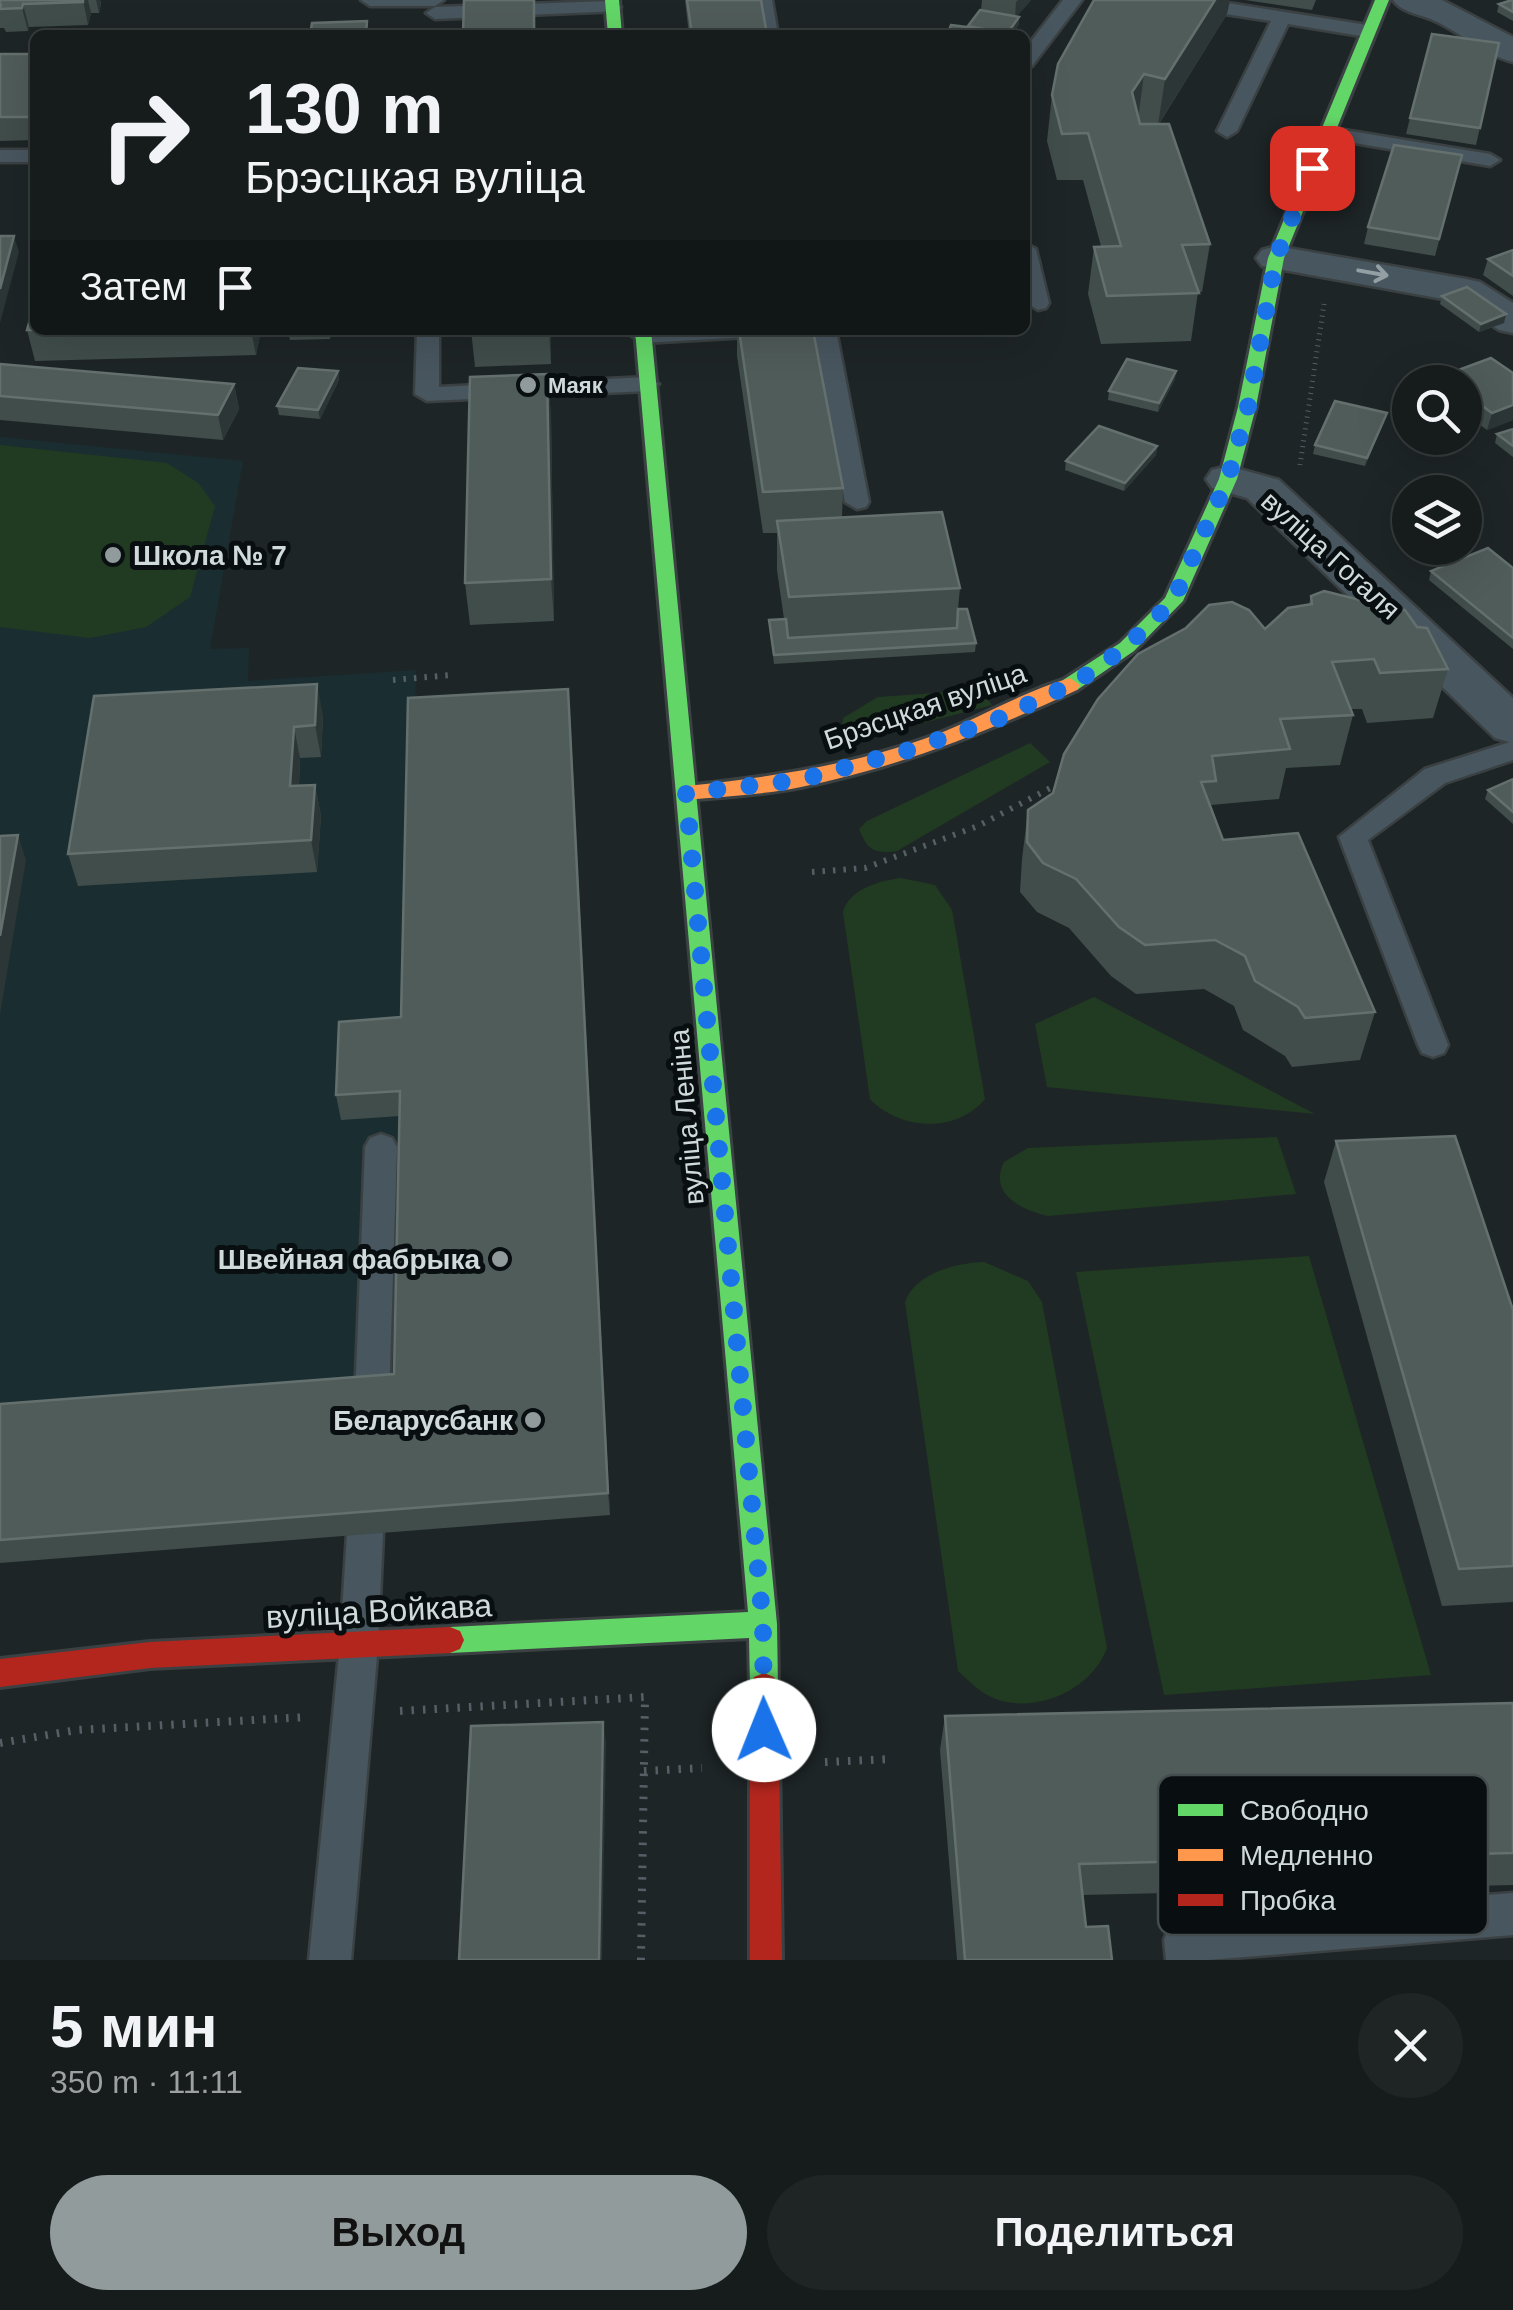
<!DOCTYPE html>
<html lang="ru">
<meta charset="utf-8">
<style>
:root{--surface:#161c1c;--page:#1f2525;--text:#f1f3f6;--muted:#9ea1a3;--line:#353a3b;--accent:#929b9c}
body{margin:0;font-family:Arial,sans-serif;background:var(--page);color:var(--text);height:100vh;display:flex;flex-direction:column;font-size:38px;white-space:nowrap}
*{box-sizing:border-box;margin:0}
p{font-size:32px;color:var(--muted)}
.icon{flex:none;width:55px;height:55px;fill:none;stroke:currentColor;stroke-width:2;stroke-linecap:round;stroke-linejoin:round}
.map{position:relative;height:1960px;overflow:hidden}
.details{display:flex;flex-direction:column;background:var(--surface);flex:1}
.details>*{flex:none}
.banner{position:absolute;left:30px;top:30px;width:1000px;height:305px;border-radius:15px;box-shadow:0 10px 40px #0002,0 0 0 2px var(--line);background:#161c1c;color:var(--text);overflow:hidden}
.fabs{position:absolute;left:1392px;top:365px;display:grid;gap:20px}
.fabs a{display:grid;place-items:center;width:90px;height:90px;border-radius:50%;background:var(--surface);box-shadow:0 10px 40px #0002,0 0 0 2px var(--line);font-size:50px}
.pin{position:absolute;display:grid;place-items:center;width:85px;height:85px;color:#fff;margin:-42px;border-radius:20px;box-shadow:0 5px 15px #0006}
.me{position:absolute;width:110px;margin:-55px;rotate:359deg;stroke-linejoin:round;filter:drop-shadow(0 0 8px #0008)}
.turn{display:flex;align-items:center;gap:35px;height:210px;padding:0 50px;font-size:45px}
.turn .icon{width:130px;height:130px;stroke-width:2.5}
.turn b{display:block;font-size:70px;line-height:85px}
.then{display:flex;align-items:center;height:95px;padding:0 50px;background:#0003;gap:20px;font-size:38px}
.round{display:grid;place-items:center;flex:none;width:105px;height:105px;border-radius:52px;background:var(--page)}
.head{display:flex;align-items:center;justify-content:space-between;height:170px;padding:0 50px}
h1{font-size:60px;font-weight:700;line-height:75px}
.button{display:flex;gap:20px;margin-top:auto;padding:20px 50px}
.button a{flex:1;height:115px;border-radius:60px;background:var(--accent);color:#111;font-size:40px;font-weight:700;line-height:115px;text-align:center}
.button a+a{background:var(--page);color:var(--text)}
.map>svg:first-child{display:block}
.built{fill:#1a2e31}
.green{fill:#213b22}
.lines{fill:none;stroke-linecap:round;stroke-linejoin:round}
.lane-casing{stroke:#3b4142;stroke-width:5}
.street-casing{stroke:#3b4142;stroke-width:5}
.fast-casing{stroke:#3b4142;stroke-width:6}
.slow-casing{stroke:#3b4142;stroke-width:6}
.jam-casing{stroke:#3b4142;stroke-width:6}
.path-far2{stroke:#555f65;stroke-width:5;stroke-dasharray:1 5;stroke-linecap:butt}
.path-far1{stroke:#555f65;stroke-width:6;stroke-dasharray:2.5 8;stroke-linecap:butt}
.path{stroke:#555f65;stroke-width:8;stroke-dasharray:2.5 9;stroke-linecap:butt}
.lane{fill:#48565f;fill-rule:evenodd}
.street{fill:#48565f;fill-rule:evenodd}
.fast{fill:#63d668;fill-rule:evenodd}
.slow{fill:#ff974d;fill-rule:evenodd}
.jam{fill:#b3261e;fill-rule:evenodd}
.wall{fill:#404d4b}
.shaded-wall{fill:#2c3636}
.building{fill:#505c5a;stroke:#64706e;stroke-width:2.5}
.oneway{stroke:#939fa3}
.route{stroke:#1a73e8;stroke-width:18;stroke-dasharray:0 32.4}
.poi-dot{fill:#929b9c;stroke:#090f10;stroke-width:4}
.labels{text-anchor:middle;stroke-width:10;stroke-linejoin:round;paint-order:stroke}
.far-poi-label{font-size:22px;font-weight:bold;fill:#d1dadb;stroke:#090f10;text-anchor:start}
.poi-label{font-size:28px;font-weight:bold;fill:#d1dadb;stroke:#090f10;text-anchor:end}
.street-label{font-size:28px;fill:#d1dadb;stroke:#090f10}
.near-street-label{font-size:32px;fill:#d1dadb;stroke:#090f10}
.key{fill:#090f10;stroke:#454c4d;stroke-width:2.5}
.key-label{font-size:28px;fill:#d1dadb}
</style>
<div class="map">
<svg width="1513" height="1960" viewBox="0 0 1513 1960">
<rect width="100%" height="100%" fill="#1e2526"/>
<path class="built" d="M 0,437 L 243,461 L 210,649 L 249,648 L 248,681 L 416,670 L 399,1398 L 0,1428 Z"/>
<g class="green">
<path d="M 0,445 L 167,463 L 198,483 L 215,506 L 190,597 L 146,627 L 90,638 L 0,627 Z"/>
<path d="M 980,690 L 992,705 L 839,745 L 843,718 L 878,697 Z"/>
<path d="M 1030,743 L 1050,762 L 897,851 C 875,854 867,850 859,829 L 867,821 Z"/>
<path d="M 901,878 L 935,885 L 952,910 L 985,1099 C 956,1134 899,1130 870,1099 L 843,912 C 849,889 879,881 901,878 Z"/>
<path d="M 1094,997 L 1315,1114 L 1047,1087 L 1035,1024 Z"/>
<path d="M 1277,1137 L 1296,1194 L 1048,1216 C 1022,1210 988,1194 1004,1162 L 1028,1148 Z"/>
<path d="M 1309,1256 L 1431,1675 L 1164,1695 L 1076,1272 Z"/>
<path d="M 984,1262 L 1028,1281 L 1042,1302 L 1107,1648 C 1092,1689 1038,1714 996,1699 C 980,1693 970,1682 958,1671 L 905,1302 C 915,1273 956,1263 984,1262 Z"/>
</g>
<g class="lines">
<g class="lane-casing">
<g id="lane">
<path d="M 361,0 L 444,0 L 435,6 L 370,6 Z"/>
<path d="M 754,0 L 772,0 L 778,35 L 760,35 Z"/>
<path d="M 1063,0 L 1082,0 L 1032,66 L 1025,68 L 1025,49 Z"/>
<path d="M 1164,0 L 1209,0 L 1367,25 L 1376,31 L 1367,37 L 1288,24 L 1237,131 L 1227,137 L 1217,131 L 1271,21 L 1173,6 Z"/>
<path d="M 612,1 L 621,7 L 619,11 L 435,19 L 426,13 L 435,7 Z"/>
<path d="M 1326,127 L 1490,154 L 1500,160 L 1490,166 L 1319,137 L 1316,133 Z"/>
<rect x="0" y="150" width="35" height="12"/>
<path d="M 1025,243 L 1036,249 L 1049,303 L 1046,308 L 1038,310 L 1027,303 Z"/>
<path d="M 417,330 L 439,330 L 439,387 L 648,377 L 659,384 L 648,391 L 427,401 L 415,394 Z"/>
<path d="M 759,330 L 748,337 L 643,343 L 632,336 L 640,330 Z"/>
<path d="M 814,330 L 836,330 L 869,502 L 866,507 L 857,509 L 845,502 Z"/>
<path d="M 1513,741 L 1513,760 L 1445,783 L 1368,840 L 1448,1045 L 1444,1053 L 1433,1057 L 1422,1053 L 1418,1045 L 1339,837 L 1425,769 Z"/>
<path d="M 381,1134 L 392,1138 L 397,1147 L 389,1400 L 384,1411 L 372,1415 L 360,1411 L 355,1400 L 365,1147 L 370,1138 Z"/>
<path d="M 365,1517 L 378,1522 L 383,1534 L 378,1644 L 351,1960 L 309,1960 L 340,1644 L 347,1534 L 352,1522 Z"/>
<path d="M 1513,1893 L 1513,1935 L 1208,1960 L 1166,1960 L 1164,1940 L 1170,1925 L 1185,1919 Z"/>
</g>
</g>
<g class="street-casing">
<g id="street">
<path d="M 1393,0 L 1442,0 L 1513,37 L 1513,62 C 1484,55 1462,33 1435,21 C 1421,14 1402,13 1393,0 Z"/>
<path d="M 1276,246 L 1466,279 L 1480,282 L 1513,303 L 1513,333 L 1499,330 L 1454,301 L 1262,266 L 1256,258 L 1262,250 Z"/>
<path d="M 1228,466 L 1279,480 L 1513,698 L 1513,743 L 1495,738 L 1247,498 L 1212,488 L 1206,479 L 1212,470 Z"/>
</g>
</g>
<g class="fast-casing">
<g id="fast">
<path d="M 605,0 L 619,0 L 622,35 L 608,35 Z"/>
<path d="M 1375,0 L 1389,0 L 1284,258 L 1256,407 L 1237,479 L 1183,601 L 1134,651 L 1077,690 L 1063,690 L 1060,685 L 1063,680 L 1120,643 L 1165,598 L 1219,479 L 1238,407 L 1268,258 Z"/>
<path d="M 635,330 L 651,330 L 777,1624 L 778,1687 L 774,1697 L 764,1701 L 754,1697 L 750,1687 L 749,1638 L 450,1653 L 440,1649 L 436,1640 L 440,1631 L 450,1627 L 748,1612 Z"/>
</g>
</g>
<g class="slow-casing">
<path id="slow" d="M 1070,678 L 1080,685 L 1077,690 C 989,731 897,768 801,787 C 763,795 724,796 686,800 L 676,793 L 686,786 C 772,777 853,765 935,735 C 980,718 1024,691 1070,678 Z"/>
</g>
<g class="jam-casing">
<g id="jam">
<path d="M 450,1627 L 460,1631 L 464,1640 L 460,1649 L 450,1653 L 150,1668 L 0,1687 L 0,1659 L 150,1642 Z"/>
<path d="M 764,1673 L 774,1677 L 778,1687 L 782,1960 L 750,1960 L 750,1687 L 754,1677 Z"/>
</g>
</g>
<path class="path-far2" d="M 1300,465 L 1324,304"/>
<g class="path-far1">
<path d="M 393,680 L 451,675"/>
<path d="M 812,872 L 865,868 L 978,826 L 1058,784 L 1059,779"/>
</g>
<g class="path">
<path d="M 400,1711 L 645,1697 L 641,1960"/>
<path d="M 0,1743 L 77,1730 L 307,1717"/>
<path d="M 825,1762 L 893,1759"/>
<path d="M 644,1771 L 702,1768"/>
</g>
<use href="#lane" class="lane"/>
<use href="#street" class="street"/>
<use href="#fast" class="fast"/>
<use href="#slow" class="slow"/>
<use href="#jam" class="jam"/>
</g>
<g class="wall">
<path d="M 0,0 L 100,0 L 101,4 L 99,13 L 91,13 L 88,25 L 29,27 L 28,31 L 6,32 L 4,28 L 0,28 Z"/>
<path d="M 685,0 L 761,0 L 767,35 L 689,35 Z"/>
<path d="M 982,0 L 1031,0 L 1016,17 L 1019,17 L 1019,25 L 1011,35 L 947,35 L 968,27 L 981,10 Z"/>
<path d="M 1245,0 L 1316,0 L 1312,10 Z"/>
<path d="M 1513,0 L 1513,21 L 1497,12 L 1499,4 Z"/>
<path d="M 1227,14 L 1159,124 L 1210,244 L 1202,292 L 1198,292 L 1191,341 L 1101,344 L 1088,294 L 1094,247 L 1101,246 L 1083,180 L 1057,180 L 1047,141 L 1052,95 Z"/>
<path d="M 1499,43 L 1476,145 L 1406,134 L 1410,118 Z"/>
<path d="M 0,54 L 35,54 L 35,140 L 0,141 Z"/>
<path d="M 1462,155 L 1435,256 L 1364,244 L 1368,227 Z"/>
<path d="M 1513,250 L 1513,296 L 1483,275 L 1488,259 Z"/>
<path d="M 1442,296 L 1506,314 L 1504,323 L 1479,332 L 1440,304 Z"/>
<path d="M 27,330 L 261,330 L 256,355 L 35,361 Z"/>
<path d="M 288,330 L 331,330 L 330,339 L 290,340 Z"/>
<path d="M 471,330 L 551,330 L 551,364 L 475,367 Z"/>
<path d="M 737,330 L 813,330 L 843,488 L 842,517 L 960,588 L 958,609 L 976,643 L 975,652 L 774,664 L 769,620 L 784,619 L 777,570 L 777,533 L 763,533 L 737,356 Z"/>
<path d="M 0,364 L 234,384 L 239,409 L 223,440 L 0,420 Z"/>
<path d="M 338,371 L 339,380 L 320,419 L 279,415 L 277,406 Z"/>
<path d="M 1513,373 L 1513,420 L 1487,430 L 1465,414 L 1465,382 L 1440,382 L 1442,376 Z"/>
<path d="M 547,374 L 551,415 L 554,621 L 470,625 L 465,583 Z"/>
<path d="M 1175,379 L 1158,412 L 1108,400 L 1109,391 Z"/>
<path d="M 1387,413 L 1384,422 L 1365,466 L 1313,454 L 1315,445 Z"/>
<path d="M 1513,429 L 1513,457 L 1495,443 L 1497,434 Z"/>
<path d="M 1157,446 L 1156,455 L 1124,491 L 1065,470 L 1066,461 Z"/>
<path d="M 1513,568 L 1513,649 L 1429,580 L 1431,571 Z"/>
<path d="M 1311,596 L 1384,609 L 1448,669 L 1433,718 L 1367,723 L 1362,709 L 1351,709 L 1353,715 L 1340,765 L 1286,768 L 1279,799 L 1211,805 L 1223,840 L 1375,1012 L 1360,1060 L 1292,1067 L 1285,1056 L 1243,1030 L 1234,1006 L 1204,989 L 1136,994 L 1111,976 L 1069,928 L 1037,912 L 1020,892 L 1022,859 L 1028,810 L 1053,793 L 1265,629 L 1309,604 Z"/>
<path d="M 94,696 L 323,715 L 321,757 L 300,758 L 299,785 L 315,785 L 321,816 L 317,872 L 78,886 L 68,854 Z"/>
<path d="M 570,714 L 610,1515 L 0,1563 L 0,1404 L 394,1374 L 400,1116 L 341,1120 L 336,1095 L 401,1017 Z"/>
<path d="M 1513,779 L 1513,824 L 1485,799 L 1488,790 Z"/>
<path d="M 1336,1141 L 1513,1310 L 1513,1602 L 1442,1606 L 1324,1182 Z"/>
<path d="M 1513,1703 L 1513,1885 L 1082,1895 L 1086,1927 L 1112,1960 L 957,1960 L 940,1750 L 945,1716 Z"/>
</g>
<g class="shaded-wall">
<path d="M 83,0 L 88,0 L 91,13 L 88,25 Z"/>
<path d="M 96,0 L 100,0 L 101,4 L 99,13 Z"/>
<path d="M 534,0 L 536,35 L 534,35 Z"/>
<path d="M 1018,0 L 1031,0 L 1015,18 L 1016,2 Z"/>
<path d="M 1215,0 L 1230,0 L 1227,14 L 1158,125 L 1165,79 Z"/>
<path d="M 23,4 L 29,27 L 28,31 L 22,8 Z"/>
<path d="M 1019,17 L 1019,25 L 1011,35 L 1007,35 Z"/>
<path d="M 1144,74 L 1138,120 L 1132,92 Z"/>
<path d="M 14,236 L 19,252 L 0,323 L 0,289 Z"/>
<path d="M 1506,314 L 1504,323 L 1479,332 L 1481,324 Z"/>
<path d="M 251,330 L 261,330 L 256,355 Z"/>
<path d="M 549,330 L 551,330 L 551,364 Z"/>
<path d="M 338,371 L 339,380 L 320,419 L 318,410 Z"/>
<path d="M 1176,371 L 1175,379 L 1158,412 L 1159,403 Z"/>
<path d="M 547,374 L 551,415 L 554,621 L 551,579 Z"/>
<path d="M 234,384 L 239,409 L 223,440 L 218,415 Z"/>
<path d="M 1513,405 L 1513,420 L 1487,430 L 1492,413 Z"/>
<path d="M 1387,413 L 1384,422 L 1365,466 L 1367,458 Z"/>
<path d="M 1157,446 L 1156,455 L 1124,491 L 1125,483 Z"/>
<path d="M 317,684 L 323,715 L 321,757 L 315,725 Z"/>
<path d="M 568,689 L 570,714 L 610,1515 L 608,1493 Z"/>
<path d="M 294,727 L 300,758 L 297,818 L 290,786 Z"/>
<path d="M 315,785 L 321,816 L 317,872 L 311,840 Z"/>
<path d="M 18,835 L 26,860 L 0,1014 L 0,936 Z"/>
<path d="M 603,1722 L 606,1742 L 602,1960 L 599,1960 Z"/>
</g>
<g class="building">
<path d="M 0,0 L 83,0 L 83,2 L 23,4 L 22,8 L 0,9 L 1,5 L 0,5 Z"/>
<path d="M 464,0 L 534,0 L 534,35 L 463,35 Z"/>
<path d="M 687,0 L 761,0 L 767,35 L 692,35 Z"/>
<path d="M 1094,0 L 1215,0 L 1165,79 L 1144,74 L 1132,92 L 1140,124 L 1169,124 L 1210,244 L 1182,245 L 1199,293 L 1107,296 L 1094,247 L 1121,246 L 1088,133 L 1062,134 L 1052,95 L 1058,64 Z"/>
<path d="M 1513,0 L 1513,12 L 1499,4 L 1512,0 Z"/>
<path d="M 980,10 L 1019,17 L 1007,34 L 968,26 Z"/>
<path d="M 367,21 L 366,35 L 310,35 L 312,23 Z"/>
<path d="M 951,25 L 991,30 L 989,35 L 947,35 Z"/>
<path d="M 1432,34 L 1499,43 L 1480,128 L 1410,118 Z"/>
<rect x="0" y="54" width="35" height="63"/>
<path d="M 1394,145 L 1462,155 L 1439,239 L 1368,227 Z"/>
<path d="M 0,236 L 14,236 L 0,289 Z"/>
<path d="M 1513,250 L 1513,276 L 1488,259 Z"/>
<path d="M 1467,287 L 1506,314 L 1481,324 L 1442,296 Z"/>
<path d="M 35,302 L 35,330 L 27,330 Z"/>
<path d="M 739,330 L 813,330 L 843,488 L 763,492 Z"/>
<path d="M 1491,358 L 1513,373 L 1513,405 L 1492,413 L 1465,393 L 1465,382 L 1451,382 L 1442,376 Z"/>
<path d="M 1127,359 L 1176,371 L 1159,403 L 1109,391 Z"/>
<path d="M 0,364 L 234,384 L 218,415 L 0,396 Z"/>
<path d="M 298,368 L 338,371 L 318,410 L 277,406 Z"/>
<path d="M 547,374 L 551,579 L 465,583 L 470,377 Z"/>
<path d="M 1335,401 L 1387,413 L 1367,458 L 1315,445 Z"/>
<path d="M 1099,426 L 1157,446 L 1125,483 L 1066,461 Z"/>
<path d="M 1513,429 L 1513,446 L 1497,434 Z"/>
<path d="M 942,512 L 960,588 L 789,597 L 777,521 Z"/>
<path d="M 1488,548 L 1513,568 L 1513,638 L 1431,571 Z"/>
<path d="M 1324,591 L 1360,600 L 1377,598 L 1384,609 L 1405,610 L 1417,627 L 1427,628 L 1448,669 L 1380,673 L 1374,659 L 1332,662 L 1353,715 L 1280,719 L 1290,749 L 1212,756 L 1216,781 L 1201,782 L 1223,840 L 1298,833 L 1375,1012 L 1305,1018 L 1298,1007 L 1255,981 L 1245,956 L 1215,940 L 1145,945 L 1119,927 L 1076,879 L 1043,863 L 1027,842 L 1028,810 L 1053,793 L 1064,754 L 1098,699 L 1138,654 L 1186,628 L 1209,605 L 1232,602 L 1249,610 L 1265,629 L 1288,608 L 1312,604 L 1311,596 Z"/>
<path d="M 958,609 L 967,609 L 976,643 L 774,655 L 769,620 L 786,619 L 788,638 L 957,628 Z"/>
<path d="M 317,684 L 315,725 L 294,727 L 290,786 L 315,785 L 311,840 L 68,854 L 94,696 Z"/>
<path d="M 568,689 L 608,1493 L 0,1540 L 0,1404 L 394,1374 L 400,1091 L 336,1095 L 339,1022 L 401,1017 L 408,698 Z"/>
<path d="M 1513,779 L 1513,812 L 1488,790 Z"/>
<path d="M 18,835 L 0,936 L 0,836 Z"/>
<path d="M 1455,1136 L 1513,1310 L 1513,1566 L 1459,1569 L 1336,1141 Z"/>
<path d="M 1513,1703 L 1513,1853 L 1079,1864 L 1086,1927 L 1108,1926 L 1112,1960 L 965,1960 L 945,1716 Z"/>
<path d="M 603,1722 L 599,1960 L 459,1960 L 471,1726 Z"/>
</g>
<defs><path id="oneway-shaft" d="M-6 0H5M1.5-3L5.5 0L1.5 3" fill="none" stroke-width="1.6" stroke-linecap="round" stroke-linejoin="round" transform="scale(2.5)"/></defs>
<use class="oneway" href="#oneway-shaft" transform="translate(1373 273) rotate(10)"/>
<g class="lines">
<path class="route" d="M 764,1730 L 763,1624 L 686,793 L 800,780 L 909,750 L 998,719 L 1078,681 L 1126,647 L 1173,601 L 1228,479 L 1248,407 L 1276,258 L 1312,168"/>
</g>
<g class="poi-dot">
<circle cx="528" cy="385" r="10"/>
<circle cx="113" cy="555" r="10"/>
<circle cx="500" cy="1259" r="10"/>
<circle cx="533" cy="1420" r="10"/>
</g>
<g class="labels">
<g class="far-poi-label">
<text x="548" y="393">Маяк</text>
</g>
<g class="poi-label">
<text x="133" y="565" text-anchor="start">Школа № 7</text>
<text x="480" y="1269">Швейная фабрыка</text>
<text x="513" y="1430">Беларусбанк</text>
</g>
<g class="street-label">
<text transform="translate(1331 555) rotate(42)" y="10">вуліца Гогаля</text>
<text transform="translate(925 706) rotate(-19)" y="10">Брэсцкая вуліца</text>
<text transform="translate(686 1117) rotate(-95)" y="10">вуліца Леніна</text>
</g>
<g class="near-street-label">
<text transform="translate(379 1611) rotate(-3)" y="11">вуліца Войкава</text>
</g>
</g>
<rect x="1158" y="1775" width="330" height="160" rx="15" class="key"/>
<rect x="1178" y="1804" width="45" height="12" fill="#63d668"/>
<rect x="1178" y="1849" width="45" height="12" fill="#ff974d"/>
<rect x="1178" y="1894" width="45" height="12" fill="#b3261e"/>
<g class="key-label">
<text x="1240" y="1820">Свободно</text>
<text x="1240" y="1865">Медленно</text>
<text x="1240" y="1910">Пробка</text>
</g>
</svg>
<div class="fabs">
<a><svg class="icon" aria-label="search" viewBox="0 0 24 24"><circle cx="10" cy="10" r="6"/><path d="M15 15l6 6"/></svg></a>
<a><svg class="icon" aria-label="layers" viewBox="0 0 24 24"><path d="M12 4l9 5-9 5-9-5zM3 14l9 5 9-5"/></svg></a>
</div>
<div class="pin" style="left:1312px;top:168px;background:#d93025"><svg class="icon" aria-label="arrive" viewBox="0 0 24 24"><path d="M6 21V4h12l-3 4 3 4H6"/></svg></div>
<svg class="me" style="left:764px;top:1730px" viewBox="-20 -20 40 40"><circle r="19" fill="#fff"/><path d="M0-13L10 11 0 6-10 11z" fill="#1a73e8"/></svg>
<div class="banner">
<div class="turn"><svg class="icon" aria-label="right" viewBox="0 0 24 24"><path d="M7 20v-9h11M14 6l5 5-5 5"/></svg><div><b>130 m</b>Брэсцкая вуліца</div></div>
<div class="then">Затем<svg class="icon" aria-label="arrive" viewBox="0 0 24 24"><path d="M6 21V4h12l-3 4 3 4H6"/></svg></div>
</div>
</div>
<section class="details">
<div class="head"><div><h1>5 мин</h1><p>350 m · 11:11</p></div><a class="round"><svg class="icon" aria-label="close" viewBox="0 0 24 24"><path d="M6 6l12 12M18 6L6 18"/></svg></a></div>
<div class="button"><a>Выход</a><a>Поделиться</a></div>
</section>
